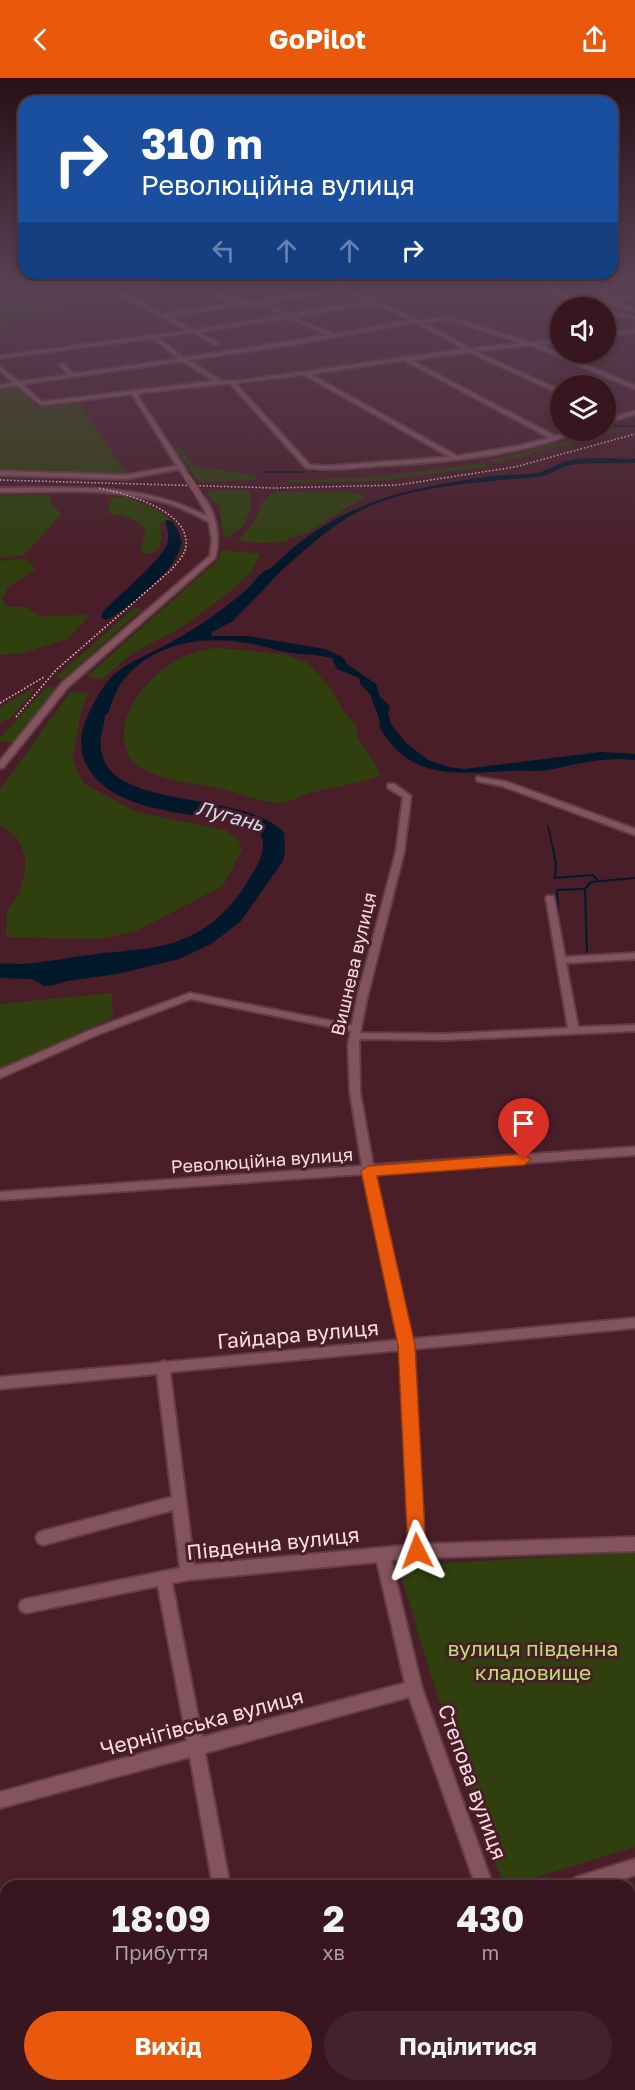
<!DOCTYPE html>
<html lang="uk">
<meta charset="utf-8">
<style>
:root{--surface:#37161f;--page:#42232c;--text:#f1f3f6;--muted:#aa9fa4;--line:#51353d;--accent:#ea580c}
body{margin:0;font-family:"Golos Text",sans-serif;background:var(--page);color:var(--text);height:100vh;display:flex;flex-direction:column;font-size:22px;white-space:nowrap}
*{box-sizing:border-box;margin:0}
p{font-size:20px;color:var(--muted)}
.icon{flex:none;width:33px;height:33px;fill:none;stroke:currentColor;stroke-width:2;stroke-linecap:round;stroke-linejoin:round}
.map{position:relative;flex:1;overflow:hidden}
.panel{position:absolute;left:0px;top:1802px;width:636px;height:212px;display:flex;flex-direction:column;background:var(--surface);border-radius:18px 18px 0 0;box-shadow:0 3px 9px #0003,0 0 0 2px var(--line)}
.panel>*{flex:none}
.hud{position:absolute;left:18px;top:18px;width:600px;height:183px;border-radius:18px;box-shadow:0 3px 9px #0003,0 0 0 2px var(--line);background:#1a4fa0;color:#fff;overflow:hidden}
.controls{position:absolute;left:550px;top:219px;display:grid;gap:12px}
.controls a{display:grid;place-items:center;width:66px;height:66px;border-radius:50%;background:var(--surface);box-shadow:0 3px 9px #0003,0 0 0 2px var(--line);font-size:30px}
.pin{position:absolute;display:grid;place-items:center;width:51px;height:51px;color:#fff;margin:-62px -26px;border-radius:50% 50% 50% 0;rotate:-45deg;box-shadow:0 0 6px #0007}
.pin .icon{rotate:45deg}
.me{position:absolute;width:66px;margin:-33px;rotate:357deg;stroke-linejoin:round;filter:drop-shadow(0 0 4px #0008)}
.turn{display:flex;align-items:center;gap:21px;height:126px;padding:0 24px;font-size:27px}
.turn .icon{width:78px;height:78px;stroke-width:2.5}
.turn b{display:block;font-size:42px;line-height:51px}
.lanes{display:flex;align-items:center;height:57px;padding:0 24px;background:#0003;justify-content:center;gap:30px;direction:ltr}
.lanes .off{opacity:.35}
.eta{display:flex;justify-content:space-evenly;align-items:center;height:102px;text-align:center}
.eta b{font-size:36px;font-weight:700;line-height:42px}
.cta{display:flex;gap:12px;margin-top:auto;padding:12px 24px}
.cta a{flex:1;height:69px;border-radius:36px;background:var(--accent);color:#fff;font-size:24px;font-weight:700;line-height:69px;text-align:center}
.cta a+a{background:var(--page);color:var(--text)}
header{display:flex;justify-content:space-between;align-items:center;height:78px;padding:0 24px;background:var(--accent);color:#fff;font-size:27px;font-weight:700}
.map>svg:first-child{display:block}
.green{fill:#2f400e}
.water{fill:#02182b}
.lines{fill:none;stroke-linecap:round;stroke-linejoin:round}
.stream-far1{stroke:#02182b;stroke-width:1.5}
.stream{stroke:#02182b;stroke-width:2}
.river{fill:#02182b;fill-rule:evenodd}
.minor-casing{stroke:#623d47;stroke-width:4}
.minor{fill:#84545e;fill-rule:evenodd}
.rail{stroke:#e1c2c8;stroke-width:1.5;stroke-dasharray:1.5 2;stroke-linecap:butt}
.minor-bridge-casing{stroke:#623d47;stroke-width:8;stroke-linecap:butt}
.minor-bridge{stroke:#84545e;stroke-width:6}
.route{fill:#ea580c;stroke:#983908;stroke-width:1.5}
.labels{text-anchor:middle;stroke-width:6;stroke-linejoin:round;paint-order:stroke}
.street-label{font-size:18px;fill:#f8dbe0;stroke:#491e29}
.water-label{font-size:20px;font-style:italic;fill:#cddfef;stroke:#491e29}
.near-street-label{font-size:21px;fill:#f8dbe0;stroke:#491e29}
.near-park-label{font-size:21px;fill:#b6e070;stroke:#491e29}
</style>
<header><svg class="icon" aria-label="back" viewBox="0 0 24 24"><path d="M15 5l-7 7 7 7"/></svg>GoPilot<svg class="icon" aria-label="share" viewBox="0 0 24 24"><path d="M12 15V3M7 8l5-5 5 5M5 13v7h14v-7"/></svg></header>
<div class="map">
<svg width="635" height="2012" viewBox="0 0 635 2012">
<rect width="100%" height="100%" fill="#491e29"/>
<g class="green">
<path d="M 0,203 L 181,203 L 140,215 L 114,209 L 106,209 L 110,222 L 0,246 Z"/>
<path d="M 15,308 L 38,329 L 80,326 L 125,394 L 120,397 L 0,393 L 0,310 Z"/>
<path d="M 612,351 L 622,353 L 495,385 L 490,382 Z"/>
<path d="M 179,369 L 194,388 L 255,397 L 256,402 L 199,404 L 175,370 Z"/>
<path d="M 482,385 L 492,388 L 377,403 L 285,405 L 287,402 L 376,399 Z"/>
<path d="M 211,412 L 250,413 L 251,429 L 244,447 L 228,460 L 224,458 L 219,428 L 207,417 Z"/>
<path d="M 275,414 L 345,414 L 367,417 L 305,456 L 289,460 L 285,464 L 255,465 L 238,462 L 254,444 L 263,423 Z"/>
<path d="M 0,417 L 50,417 L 51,425 L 61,436 L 24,477 L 0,480 Z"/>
<path d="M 124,418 L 156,431 L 172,443 L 167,442 L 160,446 C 163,461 162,481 140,474 L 146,452 C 134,439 124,438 107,435 L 112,420 Z"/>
<path d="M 222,472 L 260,476 L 252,494 L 222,520 L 177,552 L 134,574 L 101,602 L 87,598 L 217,483 Z"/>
<path d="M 24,481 L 32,486 L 35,492 L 8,509 L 2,523 L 9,529 L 23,528 L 41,538 L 90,537 L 69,560 L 23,575 L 0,577 L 0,483 Z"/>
<path d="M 134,530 L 142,531 L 63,601 L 55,600 Z"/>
<path d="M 216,570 L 283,576 L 307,584 L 333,613 L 343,633 L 356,646 L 357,659 L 376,687 L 380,698 C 359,706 336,708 314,714 C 304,716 294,723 284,724 C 267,727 239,715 222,711 C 197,705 169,704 147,693 C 142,690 135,686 131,682 C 129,680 128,674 126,670 C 115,637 149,597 177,582 C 189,575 202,572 216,570 Z"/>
<path d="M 48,608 L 59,610 L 13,665 L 0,663 L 0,660 Z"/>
<path d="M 32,611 L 34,612 L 10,641 L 0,644 L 0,629 Z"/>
<path d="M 70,614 L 88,615 L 81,634 L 72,680 L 83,705 L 136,734 L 225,752 L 238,761 L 242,772 L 223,808 L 134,854 L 98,861 L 6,859 L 7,833 L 19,816 L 25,795 L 25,778 L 18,761 L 0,746 L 0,712 Z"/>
<path d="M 112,915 L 113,940 L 0,990 L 0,926 Z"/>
<path d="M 635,1474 L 635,1769 L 510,1807 L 503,1807 L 433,1604 L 398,1488 Z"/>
</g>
<g class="water">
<path d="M 167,442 L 172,443 L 178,452 L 182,465 C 179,474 175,483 169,490 C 158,504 123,535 106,542 L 102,540 L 102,535 C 115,520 167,479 168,462 C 169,455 167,449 165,443 Z"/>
<path d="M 273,490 L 281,493 L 233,543 L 212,554 L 211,558 L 247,558 L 325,571 L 340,578 L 345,582 L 347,586 L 376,606 L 380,619 L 390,628 L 388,635 L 391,646 L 405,664 L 428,682 L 449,689 L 464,691 L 601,674 L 635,676 L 635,682 C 606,678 577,686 549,692 C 537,694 521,692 508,693 C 456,696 408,702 379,648 L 380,643 L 370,616 L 361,607 L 359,600 L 337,591 L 332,580 C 312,575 292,577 273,571 C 222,556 161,557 124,601 C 116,611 113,623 108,635 L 105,637 C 104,654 96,662 104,682 C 123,731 249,714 284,755 L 285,774 L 283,783 L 241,843 L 211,866 L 179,881 L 117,896 L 67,903 L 54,907 L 44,908 L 32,901 L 0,900 L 0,886 C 8,885 15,886 23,886 C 49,884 77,878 104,875 C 134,872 168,871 196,855 C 222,841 240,818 254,793 C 261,781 269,763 257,752 C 248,743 230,743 218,741 C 177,734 116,731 90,693 C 73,667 83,643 98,618 C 109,599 117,592 136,582 C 176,563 213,541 246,512 C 257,502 259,493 273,490 Z"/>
</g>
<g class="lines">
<g class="stream-far1">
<path d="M 606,348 L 635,348"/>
<path d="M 313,393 C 407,389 499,382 589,352"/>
<path d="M 262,394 L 304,394"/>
<path d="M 548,748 L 553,771"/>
</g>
<g class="stream">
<path d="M 553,770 L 556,786 L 555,800 L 593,797 L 598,803"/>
<path d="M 558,835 L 557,812 L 585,811"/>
<path d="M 587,874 L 585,811 L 591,804 L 635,800"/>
</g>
<path class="river" d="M 635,381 L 635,385 C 614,386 592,384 571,387 C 559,389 549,398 537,399 C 476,405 401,407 347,440 C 317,459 292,483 266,507 L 258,505 C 324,428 397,411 492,398 C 507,396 523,397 537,395 C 547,393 557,385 567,383 C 588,378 613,381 635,381 Z"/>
<g class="minor-casing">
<g id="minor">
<path d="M 96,203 L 101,203 L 163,236 L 245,224 L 214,218 L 215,216 L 252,223 L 342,210 L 327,203 L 333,203 L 420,243 L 447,239 L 526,263 L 526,265 L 561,261 L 561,263 L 537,266 L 635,308 L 635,311 L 531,267 L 474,273 L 561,313 L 561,316 L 469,274 L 410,282 L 555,358 L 573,352 L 582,352 C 523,378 444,384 379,388 C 355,390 330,393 306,390 L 230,305 L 139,315 L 137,317 L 184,389 L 189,400 L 185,400 L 179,391 L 126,401 L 0,397 L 0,393 L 126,397 L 177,388 L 132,316 L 41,327 L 17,307 L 0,309 L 0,307 L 14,305 L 0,292 L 0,289 L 19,304 L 69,297 L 60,287 L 62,286 L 74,296 L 179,281 L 153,260 L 0,280 L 0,278 L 188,253 ZM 346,212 L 371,223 L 287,237 L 271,227 L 259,225 ZM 375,225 L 412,242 L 335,257 L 291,239 ZM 252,226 L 269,229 L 283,238 L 193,252 L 167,238 ZM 286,240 L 330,257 L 184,280 L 157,259 L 193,254 L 216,267 L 218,265 L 198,254 ZM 447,241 L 522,265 L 471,271 L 423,245 ZM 416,244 L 465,271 L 240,303 L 221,303 L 188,282 L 290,267 ZM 404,282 L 550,360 L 518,368 L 457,378 L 310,296 ZM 182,283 L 215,303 L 42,324 L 21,306 ZM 305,296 L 305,297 L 450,379 L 328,388 L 310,387 L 235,305 Z"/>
<path d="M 541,203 L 546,203 L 560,215 L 598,230 L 591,230 L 557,216 L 509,217 L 554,214 Z"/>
<path d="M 587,203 L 592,203 L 604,214 L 609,221 L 635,231 L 635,233 L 606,223 L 601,216 Z"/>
<path d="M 611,217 L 635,220 L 635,222 L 612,219 Z"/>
<path d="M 606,232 L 635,239 L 635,241 L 606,234 Z"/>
<path d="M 635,252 L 635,254 L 606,258 L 606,256 Z"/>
<path d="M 635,333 L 635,336 L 606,345 L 606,341 Z"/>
<path d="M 0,410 C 70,410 144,404 208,439 L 196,417 L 199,415 C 216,429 221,460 215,480 L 68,609 L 3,690 L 0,690 L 0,683 L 62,605 L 210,478 L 212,462 L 209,444 C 194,436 179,428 163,424 C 110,409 54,414 0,414 Z"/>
<path d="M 477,699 L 507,704 L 635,751 L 635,757 L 502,708 L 477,703 Z"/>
<path d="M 388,706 L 394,706 L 411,718 L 404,774 L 367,920 L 360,955 L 446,956 L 568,950 L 546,820 L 547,818 L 553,818 L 554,820 L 565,879 L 635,875 L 635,881 L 566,885 L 578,949 L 635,947 L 635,953 L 446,962 L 359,961 L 360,1014 L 373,1087 L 635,1069 L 635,1077 L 374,1096 L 412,1261 L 635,1240 L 635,1250 L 414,1271 L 424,1466 L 635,1459 L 635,1473 L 417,1480 L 391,1482 L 422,1610 L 493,1808 L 476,1808 L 409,1619 L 205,1675 L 230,1808 L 213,1808 L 190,1679 L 0,1730 L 0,1714 L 187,1663 L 158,1508 L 26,1535 L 21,1533 L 19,1528 L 21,1523 L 26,1521 L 180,1490 L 173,1432 L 43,1467 L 38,1465 L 36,1460 L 38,1455 L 43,1453 L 172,1419 L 157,1296 L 0,1311 L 0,1299 L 158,1285 L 163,1283 L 167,1284 L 400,1262 L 363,1096 L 0,1122 L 0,1114 L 362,1088 L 350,1014 L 348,967 L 351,953 L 191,921 L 99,956 L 0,1000 L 0,992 L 91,952 L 190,915 L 352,947 L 357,920 L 396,774 L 403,719 L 388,710 ZM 401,1272 L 410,1467 L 194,1487 L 170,1294 ZM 377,1484 L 405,1605 L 202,1659 L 172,1505 L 188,1502 Z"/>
<path d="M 635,1781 L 635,1797 L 604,1808 L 569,1808 L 571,1802 L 577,1799 Z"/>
<path d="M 6,1984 L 6,2002 L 0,2003 L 0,1985 Z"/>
<path d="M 235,2007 L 253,2007 L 254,2012 L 236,2012 Z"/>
<path d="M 542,2007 L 560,2007 L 562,2012 L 544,2012 Z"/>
</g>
</g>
<use href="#minor" class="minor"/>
<g class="rail">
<path d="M 0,402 L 275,410 L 398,407 L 515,389 L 635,356"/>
<path d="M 0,625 L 44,599"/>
<path d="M 16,639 L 56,592 L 171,492 C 177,485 185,477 186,468 C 190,432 124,415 98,410"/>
</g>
<g class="minor-bridge-casing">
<path id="minor-bridge" d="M 187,399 L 199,417"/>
</g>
<use href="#minor-bridge" class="minor-bridge"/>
</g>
<linearGradient id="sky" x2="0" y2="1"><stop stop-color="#281017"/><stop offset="0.42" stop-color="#594154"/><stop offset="1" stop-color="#594154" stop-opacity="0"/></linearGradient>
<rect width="635" height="485" fill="url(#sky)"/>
<path class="route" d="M 524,1076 L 531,1082 L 524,1087 L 377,1098 L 415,1267 L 426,1473 L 423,1480 L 417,1482 L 410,1480 L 408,1473 L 398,1267 L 361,1093 L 368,1088 Z"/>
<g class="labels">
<g class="street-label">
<text transform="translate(354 886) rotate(-77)" y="6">Вишнева вулиця</text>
<text transform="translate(262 1083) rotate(-4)" y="6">Революційна вулиця</text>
</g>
<g class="water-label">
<text transform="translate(230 738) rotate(15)" y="7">Лугань</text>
</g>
<g class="near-street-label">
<text transform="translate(298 1257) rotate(-5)" y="7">Гайдара вулиця</text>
<text transform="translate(273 1466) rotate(-6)" y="7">Південна вулиця</text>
<text transform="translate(202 1645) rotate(-15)" y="7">Чернігівська вулиця</text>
<text transform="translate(472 1704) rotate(70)" y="7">Степова вулиця</text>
</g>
<g class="near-park-label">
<text x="533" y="1578">вулиця південна<tspan x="533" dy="24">кладовище</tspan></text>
</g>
</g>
</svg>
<div class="controls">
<a><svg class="icon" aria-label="sound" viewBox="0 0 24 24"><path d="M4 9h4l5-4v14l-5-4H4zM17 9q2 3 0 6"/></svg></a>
<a><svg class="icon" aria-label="layers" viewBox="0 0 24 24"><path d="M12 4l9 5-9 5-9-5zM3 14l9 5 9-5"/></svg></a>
</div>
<div class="pin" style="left:524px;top:1082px;background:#d93025"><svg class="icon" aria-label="arrive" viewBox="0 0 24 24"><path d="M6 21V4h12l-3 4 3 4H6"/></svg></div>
<svg class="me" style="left:417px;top:1473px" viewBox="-20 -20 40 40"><path d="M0-17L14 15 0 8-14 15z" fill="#ea580c" stroke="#fff" stroke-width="4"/></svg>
<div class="hud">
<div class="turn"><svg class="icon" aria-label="right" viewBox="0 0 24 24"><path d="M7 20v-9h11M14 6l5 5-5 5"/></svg><div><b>310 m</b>Революційна вулиця</div></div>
<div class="lanes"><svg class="icon off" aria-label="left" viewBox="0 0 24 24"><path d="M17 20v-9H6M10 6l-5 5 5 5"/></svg><svg class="icon off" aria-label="ahead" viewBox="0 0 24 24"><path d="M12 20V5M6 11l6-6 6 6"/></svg><svg class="icon off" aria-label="ahead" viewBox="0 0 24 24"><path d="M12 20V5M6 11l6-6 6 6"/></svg><svg class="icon" aria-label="right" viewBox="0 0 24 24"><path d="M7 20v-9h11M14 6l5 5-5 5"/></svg></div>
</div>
<section class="panel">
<div class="eta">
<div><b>18:09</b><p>Прибуття</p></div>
<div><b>2</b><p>хв</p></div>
<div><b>430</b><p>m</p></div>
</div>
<div class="cta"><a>Вихід</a><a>Поділитися</a></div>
</section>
</div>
